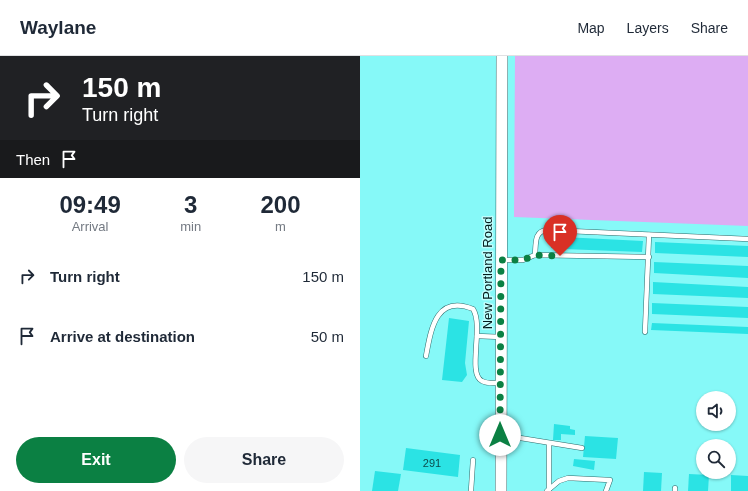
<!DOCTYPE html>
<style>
:root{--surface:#fff;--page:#f6f6f7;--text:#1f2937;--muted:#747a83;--line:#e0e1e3;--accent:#0b8043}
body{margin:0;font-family:Helvetica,sans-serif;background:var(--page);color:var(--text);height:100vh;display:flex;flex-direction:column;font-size:15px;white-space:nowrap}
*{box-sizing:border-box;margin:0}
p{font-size:13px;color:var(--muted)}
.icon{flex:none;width:22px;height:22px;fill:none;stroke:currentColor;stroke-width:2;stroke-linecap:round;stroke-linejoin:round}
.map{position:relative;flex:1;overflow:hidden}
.side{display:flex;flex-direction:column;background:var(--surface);width:360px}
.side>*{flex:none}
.top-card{background:#202124;color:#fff;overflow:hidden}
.buttons{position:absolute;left:336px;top:335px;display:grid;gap:8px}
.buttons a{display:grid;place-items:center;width:40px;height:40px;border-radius:50%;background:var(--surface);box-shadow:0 1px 3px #0004;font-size:20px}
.pin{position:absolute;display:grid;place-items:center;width:34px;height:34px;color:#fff;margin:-41px -17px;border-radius:50% 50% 50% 0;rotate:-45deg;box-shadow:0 0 4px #0007}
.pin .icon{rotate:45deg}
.me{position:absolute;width:44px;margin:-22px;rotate:0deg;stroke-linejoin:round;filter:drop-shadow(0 0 3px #0008)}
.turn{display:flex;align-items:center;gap:14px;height:84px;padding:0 16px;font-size:18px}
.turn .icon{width:52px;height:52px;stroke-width:2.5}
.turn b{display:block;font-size:28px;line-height:34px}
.then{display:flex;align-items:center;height:38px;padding:0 16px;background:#0003;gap:8px;font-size:15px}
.eta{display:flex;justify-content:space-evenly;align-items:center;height:68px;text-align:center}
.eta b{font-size:24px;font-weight:800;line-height:28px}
.action{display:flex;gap:8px;margin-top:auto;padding:8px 16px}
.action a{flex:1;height:46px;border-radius:24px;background:var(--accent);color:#fff;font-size:16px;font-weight:800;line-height:46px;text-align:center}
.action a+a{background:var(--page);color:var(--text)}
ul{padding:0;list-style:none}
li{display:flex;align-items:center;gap:12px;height:60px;padding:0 16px}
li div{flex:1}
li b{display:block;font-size:15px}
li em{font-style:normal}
header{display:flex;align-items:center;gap:24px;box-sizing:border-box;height:56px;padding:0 20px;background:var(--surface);border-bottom:1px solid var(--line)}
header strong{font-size:19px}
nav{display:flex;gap:22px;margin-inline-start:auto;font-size:14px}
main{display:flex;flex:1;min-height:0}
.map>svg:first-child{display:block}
.green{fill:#ddadf3}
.building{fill:#2be3e4}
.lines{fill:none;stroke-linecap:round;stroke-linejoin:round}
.service-casing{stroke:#2c6a6a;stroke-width:5.5}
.tertiary-casing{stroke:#2c6a6a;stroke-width:12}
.service{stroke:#fff;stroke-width:4.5}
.tertiary{stroke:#fff;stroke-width:11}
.route{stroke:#0b8043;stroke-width:7;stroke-dasharray:0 12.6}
.labels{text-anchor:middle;stroke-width:3;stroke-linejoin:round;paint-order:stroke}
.number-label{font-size:11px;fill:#0c4d4d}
.street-label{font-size:13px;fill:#021b1b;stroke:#bffefd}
</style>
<header>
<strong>Waylane</strong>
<nav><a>Map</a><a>Layers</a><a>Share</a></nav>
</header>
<main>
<section class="side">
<div class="top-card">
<div class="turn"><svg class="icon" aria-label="right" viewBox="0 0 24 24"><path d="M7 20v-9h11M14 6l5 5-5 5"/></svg><div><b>150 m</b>Turn right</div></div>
<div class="then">Then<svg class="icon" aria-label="arrive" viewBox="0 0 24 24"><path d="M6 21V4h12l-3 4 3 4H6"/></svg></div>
</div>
<div class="eta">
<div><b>09:49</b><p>Arrival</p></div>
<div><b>3</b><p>min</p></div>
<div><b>200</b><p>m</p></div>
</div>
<ul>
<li><svg class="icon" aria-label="right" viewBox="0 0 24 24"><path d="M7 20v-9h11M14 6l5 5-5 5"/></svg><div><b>Turn right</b></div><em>150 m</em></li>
<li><svg class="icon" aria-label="arrive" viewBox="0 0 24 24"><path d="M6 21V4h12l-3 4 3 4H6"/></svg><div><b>Arrive at destination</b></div><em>50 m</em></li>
</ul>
<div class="action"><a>Exit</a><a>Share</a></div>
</section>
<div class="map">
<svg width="388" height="435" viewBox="0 0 388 435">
<rect width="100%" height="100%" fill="#86f9f8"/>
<path class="green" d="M 155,0 L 388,0 L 388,170 L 154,161 Z"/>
<g class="building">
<path d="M 191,180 L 200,180 L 200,193 L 191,192 Z"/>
<path d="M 203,181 L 283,185 L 282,196 L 203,193 Z"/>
<path d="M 295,186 L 388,190 L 388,201 L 295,197 Z"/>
<path d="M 294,206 L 388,210 L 388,222 L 294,217 Z"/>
<path d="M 293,226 L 388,231 L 388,242 L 293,238 Z"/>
<path d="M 292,247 L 388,251 L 388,262 L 292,258 Z"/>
<path d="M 89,262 L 109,265 L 105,307 L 107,319 L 102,326 L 82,324 Z"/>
<path d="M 292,267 L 388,271 L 388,278 L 291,274 Z"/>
<path d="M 194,368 L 210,370 L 210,373 L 215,374 L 215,379 L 201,378 L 201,384 L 193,384 Z"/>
<path d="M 225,380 L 258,382 L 256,403 L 223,401 Z"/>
<path d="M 46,392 L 100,399 L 98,421 L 43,414 Z"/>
<path d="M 214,403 L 235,405 L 234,414 L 213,410 Z"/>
<path d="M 15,415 L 41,418 L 38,435 L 12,435 Z"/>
<path d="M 284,416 L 302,417 L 301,435 L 283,435 Z"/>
<path d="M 329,418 L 349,419 L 348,435 L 328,435 Z"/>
<path d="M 371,419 L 388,420 L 388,435 L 371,435 Z"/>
</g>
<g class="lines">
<g class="service-casing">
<g id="service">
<path d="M 175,199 C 176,188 174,175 187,174 L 388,183"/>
<path d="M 141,204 L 163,204 L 175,199 L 289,201"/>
<path d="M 285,276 L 289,179"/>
<path d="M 117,280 L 141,281"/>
<path d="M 66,300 C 71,273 76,238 113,253 C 124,270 107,318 122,325 C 127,328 134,327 140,327"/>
<path d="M 142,379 L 222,392"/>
<path d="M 189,388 L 189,433"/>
<path d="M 315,432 L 315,435"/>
<path d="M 111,435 L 113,404"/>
<path d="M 187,435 L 199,425 L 208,422 L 250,424 L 246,435"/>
</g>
</g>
<g class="tertiary-casing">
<path id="tertiary" d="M 141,435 L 142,0"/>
</g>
<use href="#service" class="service"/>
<use href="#tertiary" class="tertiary"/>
</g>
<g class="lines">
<path class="route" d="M 140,379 L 141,204 L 163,204 L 175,199 L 200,200"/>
</g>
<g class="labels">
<g class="number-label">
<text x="72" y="411">291</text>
</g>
<g class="street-label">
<text transform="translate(127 217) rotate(-90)" y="5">New Portland Road</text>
</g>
</g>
</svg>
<div class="buttons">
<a><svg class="icon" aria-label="sound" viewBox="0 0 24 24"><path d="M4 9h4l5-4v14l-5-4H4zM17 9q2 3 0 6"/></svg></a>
<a><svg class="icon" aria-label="search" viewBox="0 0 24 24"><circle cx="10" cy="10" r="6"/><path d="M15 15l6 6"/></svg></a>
</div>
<div class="pin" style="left:200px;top:200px;background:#d93025"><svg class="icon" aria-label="arrive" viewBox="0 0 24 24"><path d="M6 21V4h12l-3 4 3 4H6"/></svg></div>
<svg class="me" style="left:140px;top:379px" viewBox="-20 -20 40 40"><circle r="19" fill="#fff"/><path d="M0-13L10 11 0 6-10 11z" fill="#0b8043"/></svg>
</div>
</main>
